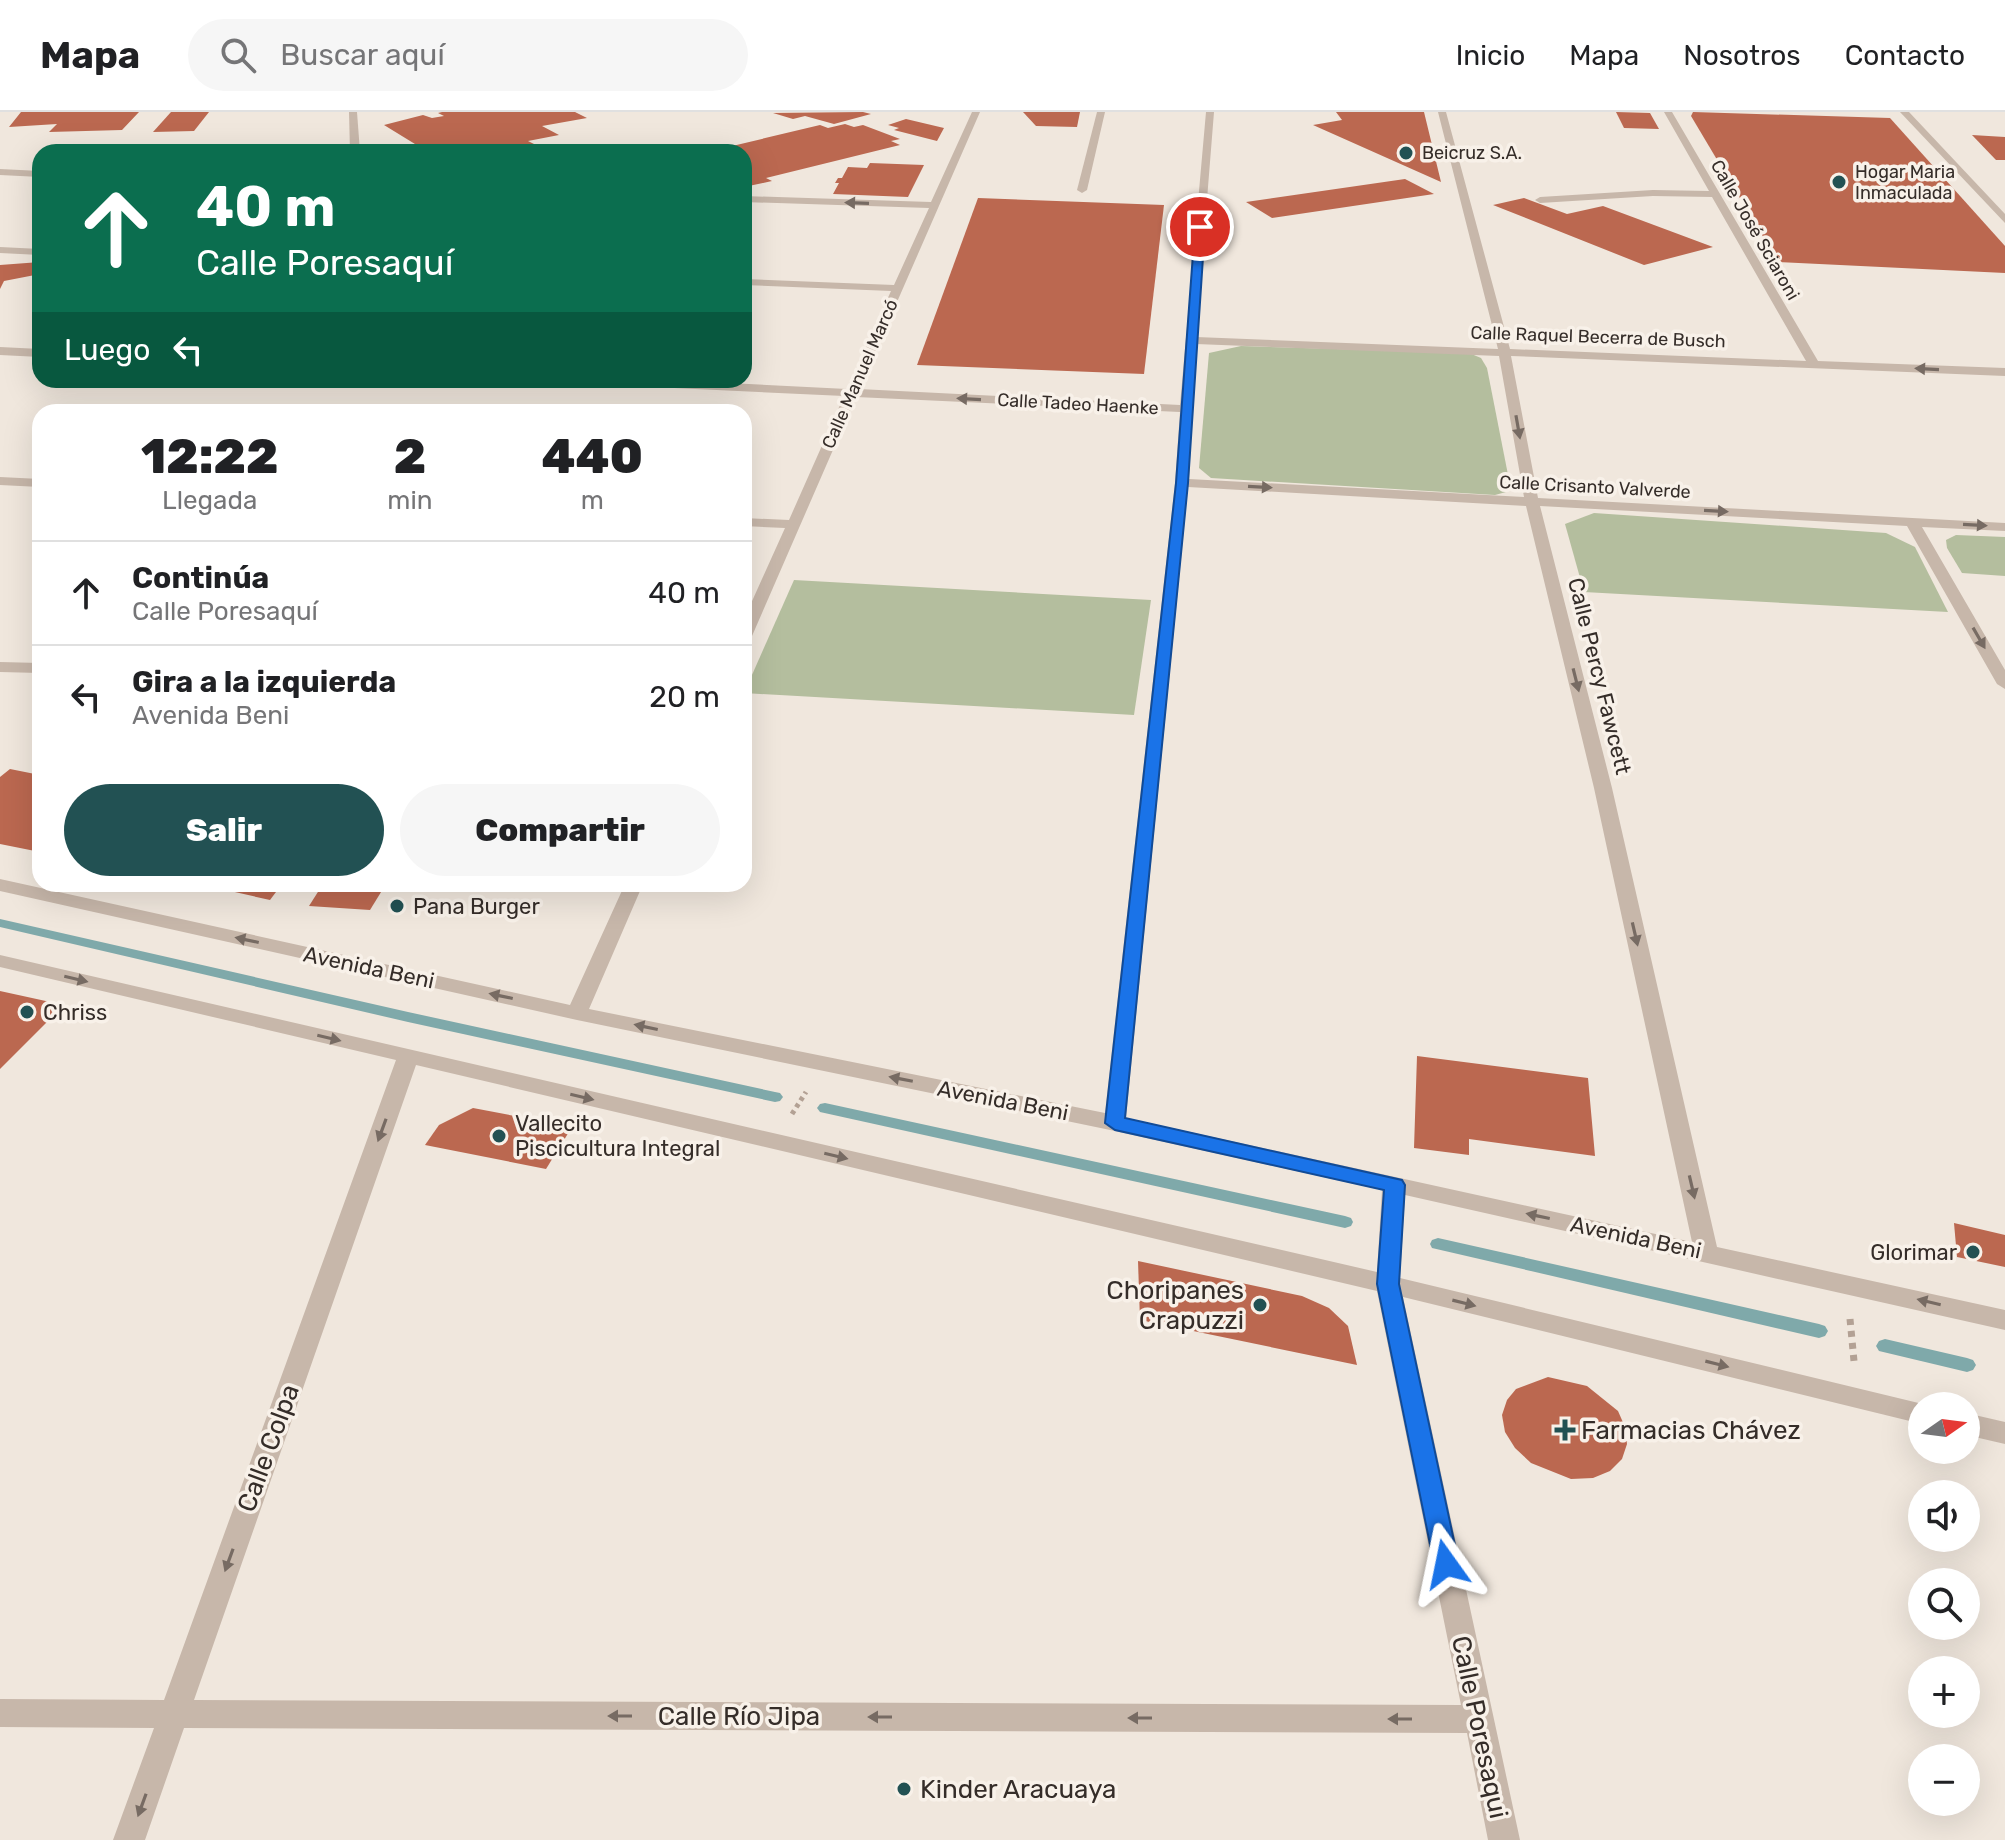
<!DOCTYPE html>
<html lang="es">
<meta charset="utf-8">
<style>
:root{--surface:#fff;--page:#f6f6f6;--text:#202124;--muted:#757577;--line:#e0e0e0;--accent:#225153}
body{margin:0;font-family:Rubik,sans-serif;background:var(--page);color:var(--text);height:100vh;display:flex;flex-direction:column;font-size:30px;white-space:nowrap}
*{box-sizing:border-box;margin:0}
p{font-size:26px;color:var(--muted)}
.icon{flex:none;width:44px;height:44px;fill:none;stroke:currentColor;stroke-width:2;stroke-linecap:round;stroke-linejoin:round}
.map{position:relative;flex:1;overflow:hidden}
.sheet{position:absolute;left:32px;top:292px;width:720px;height:488px;display:flex;flex-direction:column;background:var(--surface);border-radius:24px;box-shadow:0 8px 32px #0002}
.sheet>*{flex:none}
.guide{position:absolute;left:32px;top:32px;width:720px;height:244px;border-radius:24px;box-shadow:0 8px 32px #0002;background:#0b6e4f;color:#fff;overflow:hidden}
.needle{width:52px;rotate:76deg}
.tools{position:absolute;left:1908px;top:1280px;display:grid;gap:16px}
.tools a{display:grid;place-items:center;width:72px;height:72px;border-radius:50%;background:var(--surface);box-shadow:0 8px 32px #0002;font-size:40px}
.pin{position:absolute;display:grid;place-items:center;width:68px;height:68px;color:#fff;margin:-34px;border:4px solid #fff;border-radius:50%;box-shadow:0 2px 8px #0007}
.me{position:absolute;width:88px;margin:-44px;rotate:348deg;stroke-linejoin:round;filter:drop-shadow(0 0 6px #0008)}
.turn{display:flex;align-items:center;gap:28px;height:168px;padding:0 32px;font-size:36px}
.turn .icon{width:104px;height:104px;stroke-width:2.5}
.turn b{display:block;font-size:56px;line-height:68px}
.then{display:flex;align-items:center;height:76px;padding:0 32px;background:#0003;gap:16px;font-size:30px}
.eta{display:flex;justify-content:space-evenly;align-items:center;height:136px;text-align:center}
.eta b{font-size:48px;font-weight:800;line-height:56px}
.action{display:flex;gap:16px;margin-top:auto;padding:16px 32px}
.action a{flex:1;height:92px;border-radius:48px;background:var(--accent);color:#fff;font-size:32px;font-weight:800;line-height:92px;text-align:center}
.action a+a{background:var(--page);color:var(--text)}
ul{padding:0;list-style:none}
li{display:flex;align-items:center;gap:24px;height:104px;padding:0 32px;border-top:2px solid var(--line)}
li div{flex:1}
li b{display:block;font-size:30px}
li em{font-style:normal}
header{display:flex;align-items:center;gap:48px;box-sizing:border-box;height:112px;padding:0 40px;background:var(--surface);border-bottom:2px solid var(--line)}
header strong{font-size:38px}
nav{display:flex;gap:44px;margin-inline-start:auto;font-size:28px}
.search{width:560px;height:72px;background:var(--page);display:flex;align-items:center;gap:20px;box-sizing:border-box;padding:0 28px;border-radius:44px;color:var(--muted);font-size:30px}
.map>svg:first-child{display:block}
.green{fill:#b4be9e}
.lines{fill:none;stroke-linecap:round;stroke-linejoin:round}
.stream{fill:#7fa9aa;fill-rule:evenodd}
.building{fill:#bb6850}
.path-far1{stroke:#b3a194;stroke-width:5;stroke-dasharray:4 4;stroke-linecap:butt}
.path{stroke:#b3a194;stroke-width:7;stroke-dasharray:6 6;stroke-linecap:butt}
.minor{fill:#c7b7aa;fill-rule:evenodd}
.oneway{fill:#776b63}
.route{fill:#1a73e8;stroke:#114b97;stroke-width:2}
.poi-dot{fill:#225153;stroke:#f8f1e9;stroke-width:3}
.labels{text-anchor:middle;stroke-width:7;stroke-linejoin:round;paint-order:stroke}
.far-poi-label{font-size:18px;fill:#352d29;stroke:#f8f1e9;text-anchor:start}
.far-street-label{font-size:18px;fill:#352d29;stroke:#f8f1e9}
.street-label{font-size:22px;fill:#352d29;stroke:#f8f1e9}
.poi-label{font-size:22px;fill:#352d29;stroke:#f8f1e9;text-anchor:start}
.near-poi-label{font-size:26px;fill:#352d29;stroke:#f8f1e9;text-anchor:start}
.near-street-label{font-size:26px;fill:#352d29;stroke:#f8f1e9}
</style>
<header>
<strong>Mapa</strong>
<div class="search"><svg class="icon" aria-label="search" viewBox="0 0 24 24"><circle cx="10" cy="10" r="6"/><path d="M15 15l6 6"/></svg>Buscar aquí</div>
<nav><a>Inicio</a><a>Mapa</a><a>Nosotros</a><a>Contacto</a></nav>
</header>
<div class="map">
<svg width="2005" height="1728" viewBox="0 0 2005 1728">
<rect width="100%" height="100%" fill="#f0e7dd"/>
<g class="green">
<path d="M 1241,234 L 1469,241 L 1481,246 L 1487,256 L 1510,373 L 1506,380 L 1495,383 L 1211,366 L 1199,356 L 1209,241 Z"/>
<path d="M 1594,401 L 1886,421 L 1915,435 L 1948,500 L 1584,480 L 1565,412 Z"/>
<path d="M 1956,423 L 2005,425 L 2005,464 L 1962,461 L 1947,436 L 1946,428 Z"/>
<path d="M 794,468 L 1151,488 L 1134,603 L 744,581 Z"/>
</g>
<g class="lines">
<g class="stream">
<path d="M 0,807 L 408,900 L 775,980 L 780,981 L 783,985 L 780,989 L 775,990 L 408,910 L 0,815 Z"/>
<path d="M 825,991 L 1345,1104 L 1351,1106 L 1353,1110 L 1351,1114 L 1345,1116 L 820,1000 L 817,996 L 820,992 Z"/>
<path d="M 1438,1126 L 1819,1212 L 1825,1214 L 1828,1219 L 1825,1224 L 1819,1226 L 1432,1136 L 1430,1132 L 1432,1128 Z"/>
<path d="M 1885,1227 L 1967,1246 L 1973,1248 L 1976,1253 L 1973,1258 L 1967,1260 L 1879,1239 L 1876,1234 L 1879,1229 Z"/>
</g>
</g>
<g class="building">
<path d="M 139,0 L 122,18 L 49,20 L 57,12 L 9,15 L 21,0 Z"/>
<path d="M 171,0 L 209,0 L 194,19 L 153,20 Z"/>
<path d="M 442,0 L 575,0 L 587,6 L 542,14 L 559,23 L 528,29 L 536,33 L 500,40 L 428,40 L 384,13 L 423,3 L 432,6 L 444,4 L 438,1 Z"/>
<path d="M 863,0 L 871,2 L 834,12 L 805,4 L 793,7 L 773,1 Z"/>
<path d="M 1023,0 L 1080,0 L 1077,15 L 1036,14 Z"/>
<path d="M 1336,0 L 1424,0 L 1441,70 L 1313,13 L 1342,8 Z"/>
<path d="M 1616,0 L 1650,1 L 1659,17 L 1624,16 Z"/>
<path d="M 1693,0 L 1890,6 L 2005,134 L 2005,161 L 1778,150 L 1691,4 Z"/>
<path d="M 906,7 L 944,16 L 937,29 L 894,18 L 899,16 L 888,13 Z"/>
<path d="M 845,12 L 854,15 L 863,13 L 900,27 L 891,29 L 900,33 L 766,66 L 772,69 L 744,75 L 744,40 L 707,40 L 820,13 L 828,16 Z"/>
<path d="M 1972,23 L 2005,25 L 2005,48 L 1996,48 Z"/>
<path d="M 870,51 L 924,53 L 908,85 L 833,82 L 839,71 L 835,71 L 838,66 L 842,66 L 848,55 L 867,56 Z"/>
<path d="M 1405,67 L 1434,82 L 1272,106 L 1246,90 Z"/>
<path d="M 978,86 L 1164,93 L 1144,262 L 917,253 Z"/>
<path d="M 1524,86 L 1567,102 L 1603,94 L 1713,135 L 1644,153 L 1493,93 Z"/>
<path d="M 40,150 L 35,163 L 4,169 L 0,177 L 0,153 Z"/>
<path d="M 10,657 L 40,663 L 40,740 L 0,732 L 0,665 Z"/>
<path d="M 220,772 L 282,772 L 270,788 L 217,776 Z"/>
<path d="M 323,772 L 386,772 L 370,798 L 309,794 Z"/>
<path d="M 0,879 L 64,893 L 0,957 Z"/>
<path d="M 1417,944 L 1588,966 L 1595,1044 L 1469,1027 L 1469,1043 L 1414,1036 Z"/>
<path d="M 473,996 L 572,1015 L 546,1057 L 425,1033 L 439,1013 Z"/>
<path d="M 1954,1111 L 2005,1123 L 2005,1155 L 1957,1145 Z"/>
<path d="M 1138,1149 L 1302,1184 L 1329,1196 L 1348,1214 L 1357,1253 L 1140,1208 Z"/>
<path d="M 1548,1265 L 1587,1274 L 1618,1299 L 1625,1315 L 1627,1332 L 1622,1347 L 1610,1359 L 1593,1366 L 1571,1367 L 1531,1351 L 1515,1336 L 1505,1320 L 1502,1303 L 1507,1288 L 1516,1277 Z"/>
</g>
<g class="lines">
<path class="path-far1" d="M 792,1002 L 806,980"/>
<path class="path" d="M 1850,1207 L 1854,1249"/>
<g class="minor">
<path d="M 349,0 L 357,0 L 360,40 L 350,40 Z"/>
<path d="M 972,0 L 980,0 L 859,277 L 1180,293 L 1206,0 L 1214,0 L 1196,225 L 1498,237 L 1438,0 L 1446,0 L 1510,237 L 1806,249 L 1712,85 L 1653,84 L 1540,91 L 1535,88 L 1540,85 L 1653,78 L 1709,79 L 1664,0 L 1672,0 L 1818,249 L 2005,256 L 2005,264 L 1511,244 L 1538,386 L 2005,411 L 2005,419 L 1922,415 L 2005,558 L 2005,577 L 1997,572 L 1907,414 L 1540,394 L 1612,676 L 1717,1135 L 2005,1198 L 2005,1218 L 1405,1083 L 1400,1166 L 1931,1294 L 1922,1294 L 1922,1312 L 1403,1185 L 1520,1728 L 1488,1728 L 1467,1621 L 184,1616 L 145,1728 L 113,1728 L 154,1616 L 0,1615 L 0,1587 L 164,1588 L 396,948 L 0,855 L 0,843 L 1377,1160 L 1382,1078 L 1115,1019 L 577,908 L 0,779 L 0,767 L 570,893 L 625,772 L 643,772 L 589,897 L 1105,1001 L 1175,371 L 1180,300 L 856,285 L 752,524 L 744,529 L 744,507 L 785,416 L 744,414 L 744,406 L 789,408 L 844,284 L 590,272 L 584,268 L 666,268 L 847,277 L 891,179 L 744,173 L 744,167 L 894,173 L 929,96 L 744,90 L 744,84 L 931,90 ZM 1196,232 L 1499,244 L 1524,385 L 1189,367 ZM 1188,375 L 1526,394 L 1594,676 L 1692,1130 L 1126,1006 ZM 416,953 L 1377,1179 L 1461,1593 L 194,1588 Z"/>
<path d="M 1097,0 L 1105,0 L 1087,78 L 1082,81 L 1077,78 Z"/>
<path d="M 1900,0 L 1909,0 L 2005,102 L 2005,111 Z"/>
<path d="M 0,57 L 40,59 L 40,65 L 0,63 Z"/>
<path d="M 0,135 L 40,137 L 40,143 L 0,141 Z"/>
<path d="M 0,235 L 40,237 L 40,245 L 0,243 Z"/>
<path d="M 0,365 L 40,367 L 40,375 L 0,373 Z"/>
<path d="M 0,550 L 40,551 L 40,561 L 0,560 Z"/>
<path d="M 1966,1301 L 2005,1310 L 2005,1332 L 1966,1323 Z"/>
</g>
</g>
<defs><path id="oneway-solid" d="M-6-.8H1V-3.2L6.5 0L1 3.2V.8H-6Z" transform="scale(2)"/></defs>
<g class="oneway">
<use href="#oneway-solid" transform="translate(857 91) rotate(-178)"/>
<use href="#oneway-solid" transform="translate(1927 257) rotate(-177)"/>
<use href="#oneway-solid" transform="translate(969 287) rotate(-177)"/>
<use href="#oneway-solid" transform="translate(1518 315) rotate(80)"/>
<use href="#oneway-solid" transform="translate(1260 375) rotate(3)"/>
<use href="#oneway-solid" transform="translate(1716 399) rotate(3)"/>
<use href="#oneway-solid" transform="translate(1975 413) rotate(3)"/>
<use href="#oneway-solid" transform="translate(1979 526) rotate(60)"/>
<use href="#oneway-solid" transform="translate(1576 568) rotate(76)"/>
<use href="#oneway-solid" transform="translate(1635 822) rotate(77)"/>
<use href="#oneway-solid" transform="translate(247 828) rotate(-168)"/>
<use href="#oneway-solid" transform="translate(76 867) rotate(13)"/>
<use href="#oneway-solid" transform="translate(501 884) rotate(-168)"/>
<use href="#oneway-solid" transform="translate(646 915) rotate(-168)"/>
<use href="#oneway-solid" transform="translate(329 926) rotate(13)"/>
<use href="#oneway-solid" transform="translate(901 967) rotate(-169)"/>
<use href="#oneway-solid" transform="translate(582 985) rotate(13)"/>
<use href="#oneway-solid" transform="translate(382 1018) rotate(110)"/>
<use href="#oneway-solid" transform="translate(836 1044) rotate(13)"/>
<use href="#oneway-solid" transform="translate(1692 1075) rotate(77)"/>
<use href="#oneway-solid" transform="translate(1538 1104) rotate(-168)"/>
<use href="#oneway-solid" transform="translate(1929 1190) rotate(-167)"/>
<use href="#oneway-solid" transform="translate(1464 1191) rotate(14)"/>
<use href="#oneway-solid" transform="translate(1717 1252) rotate(14)"/>
<use href="#oneway-solid" transform="translate(229 1448) rotate(110)"/>
<use href="#oneway-solid" transform="translate(620 1604) rotate(-180)"/>
<use href="#oneway-solid" transform="translate(880 1605) rotate(-180)"/>
<use href="#oneway-solid" transform="translate(1140 1606) rotate(-180)"/>
<use href="#oneway-solid" transform="translate(1400 1607) rotate(-180)"/>
<use href="#oneway-solid" transform="translate(142 1693) rotate(110)"/>
</g>
<path class="route" d="M 1200,112 L 1205,115 L 1188,371 L 1125,1006 L 1402,1068 L 1405,1073 L 1399,1172 L 1459,1452 L 1455,1460 L 1446,1463 L 1437,1460 L 1434,1452 L 1377,1172 L 1384,1078 L 1115,1018 L 1105,1011 L 1176,371 L 1195,115 Z"/>
<g class="poi-dot">
<circle cx="1406" cy="41" r="8"/>
<circle cx="1839" cy="70" r="8"/>
<circle cx="397" cy="794" r="8"/>
<circle cx="27" cy="900" r="8"/>
<circle cx="499" cy="1024" r="8"/>
<circle cx="1973" cy="1140" r="8"/>
<circle cx="1260" cy="1193" r="8"/>
<path d="M1561 1306h8v8h8v8h-8v8h-8v-8h-8v-8h8z"/>
<circle cx="904" cy="1677" r="8"/>
</g>
<g class="labels">
<g class="far-poi-label">
<text x="1422" y="47">Beicruz S.A.</text>
<text x="1855" y="66">Hogar Maria<tspan x="1855" dy="21">Inmaculada</tspan></text>
</g>
<g class="far-street-label">
<text transform="translate(1755 118) rotate(60)" y="6">Calle José Sciaroni</text>
<text transform="translate(1598 225) rotate(2)" y="6">Calle Raquel Becerra de Busch</text>
<text transform="translate(860 262) rotate(-66)" y="6">Calle Manuel Marcó</text>
<text transform="translate(1078 292) rotate(3)" y="6">Calle Tadeo Haenke</text>
<text transform="translate(1595 375) rotate(3)" y="6">Calle Crisanto Valverde</text>
</g>
<g class="street-label">
<text transform="translate(1600 564) rotate(76)" y="8">Calle Percy Fawcett</text>
<text transform="translate(369 855) rotate(12)" y="8">Avenida Beni</text>
<text transform="translate(1003 988) rotate(11)" y="8">Avenida Beni</text>
<text transform="translate(1636 1125) rotate(12)" y="8">Avenida Beni</text>
</g>
<g class="poi-label">
<text x="413" y="802">Pana Burger</text>
<text x="43" y="908">Chriss</text>
<text x="515" y="1019">Vallecito<tspan x="515" dy="25">Piscicultura Integral</tspan></text>
<text x="1957" y="1148" text-anchor="end">Glorimar</text>
</g>
<g class="near-poi-label">
<text x="1244" y="1187" text-anchor="end">Choripanes<tspan x="1244" dy="30">Crapuzzi</tspan></text>
<text x="1581" y="1327">Farmacias Chávez</text>
<text x="920" y="1686">Kinder Aracuaya</text>
</g>
<g class="near-street-label">
<text transform="translate(268 1336) rotate(-70)" y="9">Calle Colpa</text>
<text x="739" y="1613">Calle Río Jipa</text>
<text transform="translate(1480 1615) rotate(78)" y="9">Calle Poresaqui</text>
</g>
</g>
</svg>
<div class="tools">
<a><svg class="needle" viewBox="-14 -14 28 28"><path d="M0-13l5 13h-10z" fill="#e53935"/><path d="M0 13l5-13h-10z" fill="#757577"/></svg></a>
<a><svg class="icon" aria-label="sound" viewBox="0 0 24 24"><path d="M4 9h4l5-4v14l-5-4H4zM17 9q2 3 0 6"/></svg></a>
<a><svg class="icon" aria-label="search" viewBox="0 0 24 24"><circle cx="10" cy="10" r="6"/><path d="M15 15l6 6"/></svg></a>
<a>+</a>
<a>−</a>
</div>
<div class="pin" style="left:1200px;top:115px;background:#d93025"><svg class="icon" aria-label="arrive" viewBox="0 0 24 24"><path d="M6 21V4h12l-3 4 3 4H6"/></svg></div>
<svg class="me" style="left:1446px;top:1452px" viewBox="-20 -20 40 40"><path d="M0-17L14 15 0 8-14 15z" fill="#1a73e8" stroke="#fff" stroke-width="4"/></svg>
<div class="guide">
<div class="turn"><svg class="icon" aria-label="ahead" viewBox="0 0 24 24"><path d="M12 20V5M6 11l6-6 6 6"/></svg><div><b>40 m</b>Calle Poresaquí</div></div>
<div class="then">Luego<svg class="icon" aria-label="left" viewBox="0 0 24 24"><path d="M17 20v-9H6M10 6l-5 5 5 5"/></svg></div>
</div>
<section class="sheet">
<div class="eta">
<div><b>12:22</b><p>Llegada</p></div>
<div><b>2</b><p>min</p></div>
<div><b>440</b><p>m</p></div>
</div>
<ul>
<li><svg class="icon" aria-label="ahead" viewBox="0 0 24 24"><path d="M12 20V5M6 11l6-6 6 6"/></svg><div><b>Continúa</b><p>Calle Poresaquí</p></div><em>40 m</em></li>
<li><svg class="icon" aria-label="left" viewBox="0 0 24 24"><path d="M17 20v-9H6M10 6l-5 5 5 5"/></svg><div><b>Gira a la izquierda</b><p>Avenida Beni</p></div><em>20 m</em></li>
</ul>
<div class="action"><a>Salir</a><a>Compartir</a></div>
</section>
</div>
